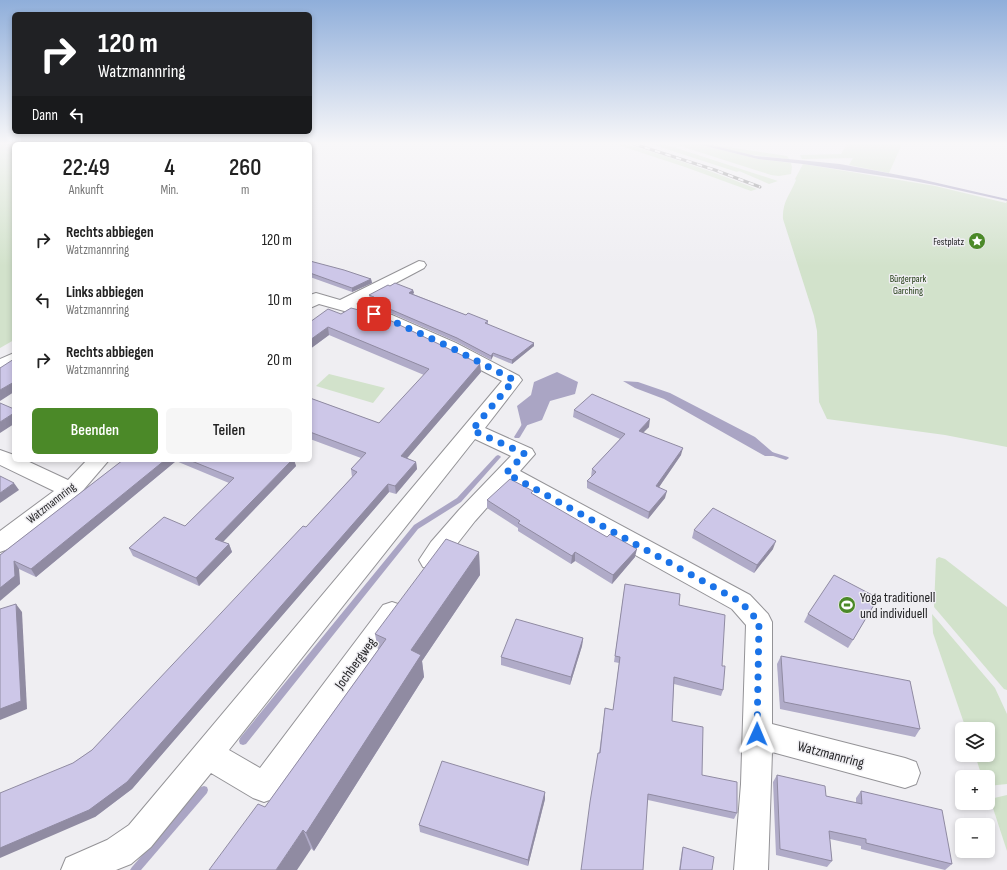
<!DOCTYPE html>
<html lang="de">
<meta charset="utf-8">
<style>
:root{--surface:#fff;--page:#f6f6f6;--text:#222;--muted:#767676;--accent:#4b8928}
body{margin:0;font-family:"Sofia Sans Condensed",sans-serif;background:var(--page);color:var(--text);height:100vh;display:flex;flex-direction:column;font-size:15px;white-space:nowrap}
*{box-sizing:border-box;margin:0}
p{font-size:13px;color:var(--muted)}
.icon{flex:none;width:22px;height:22px;fill:none;stroke:currentColor;stroke-width:2;stroke-linecap:round;stroke-linejoin:round}
.map{position:relative;flex:1;overflow:hidden}
.panel{position:absolute;left:12px;top:142px;width:300px;height:320px;display:flex;flex-direction:column;background:var(--surface);border-radius:6px;box-shadow:0 2px 6px #0003}
.panel>*{flex:none}
.top-card{position:absolute;left:12px;top:12px;width:300px;height:122px;border-radius:6px;box-shadow:0 2px 6px #0003;background:#202124;color:#fff;overflow:hidden}
.controls{position:absolute;left:955px;top:722px;display:grid;gap:8px}
.controls a{display:grid;place-items:center;width:40px;height:40px;border-radius:6px;background:var(--surface);box-shadow:0 2px 6px #0003;font-size:20px}
.pin{position:absolute;display:grid;place-items:center;width:34px;height:34px;color:#fff;margin:-17px;border-radius:8px;box-shadow:0 2px 6px #0006}
.me{position:absolute;width:44px;margin:-22px;rotate:1deg;stroke-linejoin:round;filter:drop-shadow(0 0 3px #0008)}
.turn{display:flex;align-items:center;gap:14px;height:84px;padding:0 20px;font-size:18px}
.turn .icon{width:52px;height:52px;stroke-width:2.5}
.turn b{display:block;font-size:28px;line-height:34px}
.then{display:flex;align-items:center;height:38px;padding:0 20px;background:#0003;gap:8px;font-size:15px}
.eta{display:flex;justify-content:space-evenly;align-items:center;height:68px;text-align:center}
.eta b{font-size:24px;font-weight:600;line-height:28px}
.cta{display:flex;gap:8px;margin-top:auto;padding:8px 20px}
.cta a{flex:1;height:46px;border-radius:6px;background:var(--accent);color:#fff;font-size:16px;font-weight:600;line-height:46px;text-align:center}
.cta a+a{background:var(--page);color:var(--text)}
ul{padding:0;list-style:none}
li{display:flex;align-items:center;gap:12px;height:60px;padding:0 20px}
li div{flex:1}
li b{display:block;font-size:15px}
li em{font-style:normal}
.map>svg:first-child{display:block}
.green{fill:#d2e2cb}
.water{fill:#aaa5c4}
.lines{fill:none;stroke-linecap:round;stroke-linejoin:round}
.stream{fill:#aaa5c4;fill-rule:evenodd}
.street-casing{stroke:#949397;stroke-width:2}
.street{fill:#fff;fill-rule:evenodd}
.rail-casing{stroke:#7b7b7d;stroke-width:3}
.rail{stroke:#efeef2;stroke-width:2;stroke-dasharray:5.5;stroke-linecap:butt}
.wall{fill:#b0abc8}
.shaded-wall{fill:#908ba2}
.building{fill:#cdc7e8;stroke:#908ba2}
.route{stroke:#1a73e8;stroke-width:7;stroke-dasharray:0 12.6}
.labels{text-anchor:middle;stroke-width:3;stroke-linejoin:round;paint-order:stroke}
.far-poi-label{font-size:10px;fill:#1f1f21;stroke:#efeef2;text-anchor:end}
.far-park-label{font-size:10px;fill:#1b360c;stroke:#efeef2}
.street-label{font-size:12px;fill:#1f1f21;stroke:#efeef2}
.near-poi-label{font-size:14px;fill:#1f1f21;stroke:#efeef2;text-anchor:start}
.near-street-label{font-size:14px;fill:#1f1f21;stroke:#efeef2}
</style>
<div class="map">
<svg width="1007" height="870" viewBox="0 0 1007 870">
<rect width="100%" height="100%" fill="#efeef2"/>
<g class="green">
<path d="M 0,144 L 14,144 L 14,340 L 0,348 Z"/>
<path d="M 615,144 C 632,144 648,151 665,156 C 696,166 727,177 757,189 L 751,191 L 685,167 Z"/>
<path d="M 651,144 L 664,144 L 778,181 L 769,184 L 739,171 L 737,172 Z"/>
<path d="M 674,144 L 697,144 L 758,159 L 791,163 L 792,167 L 791,174 L 779,176 L 771,175 Z"/>
<path d="M 707,144 L 781,155 L 787,156 L 789,159 L 745,154 Z"/>
<path d="M 847,144 L 902,144 L 889,173 L 849,165 L 853,158 L 802,159 L 800,155 L 841,154 Z"/>
<path d="M 803,164 L 935,186 L 1006,203 L 1007,201 L 1007,447 L 945,435 L 827,419 L 819,402 L 817,331 L 814,316 L 783,219 C 782,202 790,195 796,180 L 795,179 Z"/>
<path d="M 329,374 L 385,388 L 373,403 L 316,386 Z"/>
<path d="M 939,557 L 945,559 L 1007,607 L 1007,690 L 1004,689 L 934,607 L 936,559 Z"/>
<path d="M 932,614 L 995,688 L 1007,714 L 1007,784 L 988,786 L 988,777 L 982,777 L 975,755 L 988,755 L 988,729 L 966,729 L 933,633 Z"/>
<path d="M 1007,795 L 1007,851 L 990,799 Z"/>
</g>
<g class="water">
<path d="M 697,144 L 707,144 L 756,156 L 840,164 L 920,179 L 1007,199 L 1007,201 L 935,185 L 897,178 L 803,164 L 758,159 Z"/>
<path d="M 557,372 L 578,382 L 575,394 L 550,401 L 542,420 L 522,427 L 517,406 L 531,395 L 534,382 Z"/>
<path d="M 623,381 L 638,382 L 670,393 L 755,437 L 777,456 L 765,456 L 664,399 L 635,388 Z"/>
</g>
<g class="lines">
<g class="stream">
<path d="M 838,165 L 889,174 L 891,175 L 889,176 L 839,167 L 838,167 Z"/>
<path d="M 526,420 L 529,422 L 520,437 L 519,438 L 515,438 L 514,437 L 524,421 Z"/>
<path d="M 772,452 L 788,457 L 789,458 L 786,460 L 770,455 L 769,454 L 770,453 Z"/>
<path d="M 498,455 L 500,456 L 501,457 L 500,458 L 461,502 L 418,529 L 246,744 L 243,745 L 240,744 L 239,741 L 240,738 L 414,525 L 457,498 L 496,456 Z"/>
<path d="M 204,786 L 207,787 L 208,790 L 207,793 L 141,870 L 130,870 L 132,867 L 201,787 Z"/>
</g>
<g class="street-casing">
<g id="street">
<path d="M 419,261 L 424,262 L 426,265 L 424,268 L 356,304 L 392,315 L 456,343 L 519,376 L 522,380 L 485,428 L 532,449 L 535,454 L 520,471 L 750,595 L 768,614 L 772,622 L 772,724 L 905,758 L 916,762 L 920,773 L 916,784 L 905,788 L 772,752 L 768,870 L 734,870 L 741,784 L 746,625 L 732,609 L 508,484 L 475,521 L 439,567 L 431,569 L 423,567 L 419,560 L 431,542 L 459,510 L 511,456 L 475,439 L 229,750 L 260,768 L 383,605 L 392,602 L 401,605 L 405,613 L 401,621 L 275,798 L 264,802 L 253,798 L 211,773 L 151,847 L 131,864 L 116,870 L 61,870 L 66,858 L 107,840 L 129,825 L 502,381 L 444,351 L 380,321 L 319,304 L 310,308 L 310,295 L 316,293 L 340,300 Z"/>
<path d="M 14,353 L 14,365 L 0,371 L 0,359 Z"/>
<path d="M 0,450 L 14,455 L 14,460 L 25,460 L 68,480 L 87,460 L 109,460 L 79,495 L 8,549 L 0,552 L 0,531 L 54,491 L 0,465 Z"/>
</g>
</g>
<use href="#street" class="street"/>
<g class="rail-casing">
<path id="rail" d="M 634,144 L 715,170 L 760,187"/>
</g>
<use href="#rail" class="rail"/>
</g>
<g class="wall">
<path d="M 310,261 L 371,279 L 372,283 L 352,292 L 310,277 Z"/>
<path d="M 390,286 L 413,290 L 414,293 L 413,294 L 466,315 L 488,321 L 488,325 L 534,343 L 534,346 L 512,364 L 493,356 L 491,360 L 457,342 L 393,314 L 366,306 L 366,302 L 371,299 L 370,298 L 369,295 Z"/>
<path d="M 310,322 L 480,364 L 481,372 L 407,458 L 416,462 L 417,469 L 396,494 L 389,492 L 132,789 L 95,817 L 73,763 L 92,750 L 306,527 L 352,477 L 351,469 L 361,458 L 310,439 L 310,398 L 379,423 L 424,375 L 329,335 L 310,349 Z"/>
<path d="M 574,410 L 649,427 L 643,432 L 681,455 L 659,487 L 665,498 L 648,519 L 587,488 L 587,481 L 591,477 L 592,469 L 620,439 L 573,417 Z"/>
<path d="M 123,460 L 294,460 L 296,466 L 223,542 L 229,544 L 232,552 L 199,586 L 133,556 L 129,548 L 185,526 L 229,483 L 176,461 L 36,577 L 19,569 L 20,584 L 0,555 Z"/>
<path d="M 533,494 L 635,557 L 612,584 L 575,561 L 571,564 L 518,531 L 518,528 L 487,508 L 487,500 Z"/>
<path d="M 694,530 L 773,549 L 754,573 L 692,538 Z"/>
<path d="M 479,552 L 480,575 L 422,661 L 424,677 L 314,851 L 265,807 L 378,650 L 375,634 Z"/>
<path d="M 625,584 L 679,605 L 722,666 L 723,690 L 721,696 L 674,684 L 672,721 L 702,775 L 737,813 L 734,819 L 648,800 L 599,753 L 605,708 L 613,710 L 619,663 L 614,662 Z"/>
<path d="M 878,598 L 848,648 L 804,622 L 808,614 Z"/>
<path d="M 583,638 L 582,646 L 570,685 L 501,665 L 501,657 Z"/>
<path d="M 781,656 L 920,729 L 915,737 L 780,709 L 777,664 Z"/>
<path d="M 777,775 L 826,796 L 856,803 L 856,798 L 861,791 L 952,864 L 945,870 L 861,849 L 861,846 L 830,839 L 832,861 L 827,867 L 776,855 L 773,782 Z"/>
<path d="M 545,792 L 545,799 L 528,866 L 420,832 L 419,825 Z"/>
<path d="M 683,847 L 712,870 L 679,870 L 682,850 Z"/>
</g>
<g class="shaded-wall">
<path d="M 371,279 L 372,283 L 352,292 L 352,288 Z"/>
<path d="M 413,290 L 414,293 L 409,296 L 409,293 Z"/>
<path d="M 328,327 L 329,335 L 310,349 L 310,340 Z"/>
<path d="M 534,343 L 534,346 L 512,364 L 512,360 Z"/>
<path d="M 493,353 L 493,356 L 491,360 L 491,356 Z"/>
<path d="M 480,364 L 481,372 L 402,464 L 401,456 Z"/>
<path d="M 14,382 L 14,392 L 0,401 L 0,390 Z"/>
<path d="M 14,413 L 14,424 L 0,433 L 0,422 Z"/>
<path d="M 650,419 L 649,427 L 638,438 L 639,431 Z"/>
<path d="M 683,448 L 681,455 L 655,493 L 656,486 Z"/>
<path d="M 165,460 L 175,460 L 176,461 L 36,577 L 31,569 Z"/>
<path d="M 292,460 L 294,460 L 296,466 L 218,547 L 215,539 Z"/>
<path d="M 416,462 L 417,469 L 396,494 L 395,486 Z"/>
<path d="M 14,483 L 19,490 L 0,503 L 0,493 Z"/>
<path d="M 388,484 L 389,492 L 132,789 L 95,817 L 0,858 L 0,848 Z"/>
<path d="M 667,491 L 665,498 L 648,519 L 649,512 Z"/>
<path d="M 776,541 L 773,549 L 754,573 L 757,565 Z"/>
<path d="M 229,544 L 232,552 L 199,586 L 196,578 Z"/>
<path d="M 637,549 L 635,557 L 612,584 L 613,575 Z"/>
<path d="M 479,552 L 480,575 L 422,661 L 424,677 L 314,851 L 306,833 L 411,650 Z"/>
<path d="M 575,552 L 575,561 L 571,564 L 572,556 Z"/>
<path d="M 14,561 L 19,569 L 20,584 L 0,601 L 0,588 Z"/>
<path d="M 878,598 L 873,606 L 848,648 L 853,640 Z"/>
<path d="M 16,604 L 22,612 L 27,709 L 0,720 L 0,709 Z"/>
<path d="M 583,638 L 582,646 L 570,685 L 571,677 Z"/>
<path d="M 545,792 L 545,799 L 528,866 L 528,860 Z"/>
<path d="M 303,830 L 311,849 L 297,870 L 276,870 Z"/>
</g>
<g class="building">
<path d="M 310,261 L 344,270 L 371,279 L 352,288 L 310,273 Z"/>
<path d="M 395,283 L 413,290 L 409,293 L 466,315 L 468,313 L 488,321 L 485,323 L 534,343 L 512,360 L 493,353 L 491,356 L 457,338 L 392,310 L 366,302 L 374,297 L 369,295 L 388,285 L 390,286 Z"/>
<path d="M 351,308 L 379,315 L 480,364 L 401,456 L 416,462 L 395,486 L 388,484 L 127,782 L 89,810 L 0,848 L 0,793 L 73,763 L 92,750 L 303,526 L 306,527 L 357,472 L 351,469 L 366,453 L 310,432 L 310,398 L 379,423 L 429,369 L 328,327 L 310,340 L 310,322 L 328,309 L 341,314 Z"/>
<path d="M 14,359 L 14,382 L 0,390 L 0,368 Z"/>
<path d="M 592,394 L 650,419 L 639,431 L 683,448 L 656,486 L 667,491 L 649,512 L 587,481 L 596,472 L 592,469 L 625,434 L 574,410 Z"/>
<path d="M 0,403 L 14,409 L 14,413 L 0,422 Z"/>
<path d="M 123,460 L 165,460 L 31,569 L 14,561 L 15,576 L 0,588 L 0,555 Z"/>
<path d="M 189,460 L 292,460 L 215,539 L 229,544 L 196,578 L 129,548 L 164,517 L 185,526 L 234,478 Z"/>
<path d="M 0,476 L 14,483 L 0,493 Z"/>
<path d="M 510,479 L 533,491 L 531,493 L 607,537 L 610,534 L 637,549 L 613,575 L 575,552 L 572,556 L 518,523 L 520,521 L 487,500 Z"/>
<path d="M 713,508 L 776,541 L 757,565 L 694,530 Z"/>
<path d="M 446,539 L 479,552 L 411,650 L 421,655 L 306,833 L 303,830 L 276,870 L 209,870 L 258,804 L 265,807 L 386,639 L 375,634 Z"/>
<path d="M 834,575 L 878,598 L 853,640 L 808,614 Z"/>
<path d="M 625,584 L 680,594 L 679,605 L 725,615 L 722,666 L 725,666 L 723,690 L 674,677 L 672,721 L 703,727 L 702,775 L 737,782 L 737,813 L 648,794 L 643,870 L 581,870 L 590,802 L 598,753 L 600,753 L 605,708 L 613,710 L 620,657 L 615,656 Z"/>
<path d="M 16,604 L 21,701 L 0,709 L 0,609 Z"/>
<path d="M 516,619 L 583,638 L 571,677 L 501,657 Z"/>
<path d="M 781,656 L 910,681 L 920,729 L 784,702 Z"/>
<path d="M 442,761 L 545,792 L 528,860 L 419,825 Z"/>
<path d="M 777,775 L 825,786 L 826,796 L 862,804 L 861,791 L 942,810 L 952,864 L 866,843 L 866,839 L 829,831 L 832,861 L 780,849 Z"/>
<path d="M 683,847 L 714,857 L 712,870 L 680,870 Z"/>
</g>
<linearGradient id="sky" x2="0" y2="1"><stop stop-color="#8faeda"/><stop offset="0.54" stop-color="#f8f7f9"/><stop offset="1" stop-color="#f8f7f9" stop-opacity="0"/></linearGradient>
<rect width="1007" height="266" fill="url(#sky)"/>
<g class="lines">
<path class="route" d="M 374,314 L 386,318 L 450,347 L 514,380 L 472,430 L 525,454 L 506,473 L 741,602 L 759,622 L 757,734"/>
</g>
<defs>
<g id="sight-disc" transform="scale(0.9)"><circle r="9.5" fill="#4b8928" stroke="#efeef2"/><path d="M0-6L1.8-2.2L6-1.7L2.9 1.2L3.7 5.4L0 3.3L-3.7 5.4L-2.9 1.2L-6-1.7L-1.8-2.2Z" fill="#fff"/></g>
<g id="stadium-disc" transform="scale(0.9)"><circle r="9.5" fill="#4b8928" stroke="#efeef2"/><path d="M0-5a6.5 5 0 1 0 0 10a6.5 5 0 1 0 0-10ZM-3.5-1.8h7v3.6h-7Z" fill="#fff"/></g>
</defs>
<g fill-rule="evenodd">
<use href="#sight-disc" x="977" y="241"/>
<use href="#stadium-disc" x="847" y="605"/>
</g>
<g class="labels">
<g class="far-poi-label">
<text x="964" y="245">Festplatz</text>
</g>
<g class="far-park-label">
<text x="908" y="282">Bürgerpark<tspan x="908" dy="12">Garching</tspan></text>
</g>
<g class="street-label">
<text transform="translate(51 503) rotate(-38)" y="4">Watzmannring</text>
</g>
<g class="near-poi-label">
<text x="860" y="602">Yoga traditionell<tspan x="860" dy="16">und individuell</tspan></text>
</g>
<g class="near-street-label">
<text transform="translate(355 663) rotate(-54)" y="5">Jochbergweg</text>
<text transform="translate(831 754) rotate(15)" y="5">Watzmannring</text>
</g>
</g>
</svg>
<div class="controls">
<a><svg class="icon" aria-label="layers" viewBox="0 0 24 24"><path d="M12 4l9 5-9 5-9-5zM3 14l9 5 9-5"/></svg></a>
<a>+</a>
<a>−</a>
</div>
<div class="pin" style="left:374px;top:314px;background:#d93025"><svg class="icon" aria-label="arrive" viewBox="0 0 24 24"><path d="M6 21V4h12l-3 4 3 4H6"/></svg></div>
<svg class="me" style="left:757px;top:734px" viewBox="-20 -20 40 40"><path d="M0-17L14 15 0 8-14 15z" fill="#1a73e8" stroke="#fff" stroke-width="4"/></svg>
<div class="top-card">
<div class="turn"><svg class="icon" aria-label="right" viewBox="0 0 24 24"><path d="M7 20v-9h11M14 6l5 5-5 5"/></svg><div><b>120 m</b>Watzmannring</div></div>
<div class="then">Dann<svg class="icon" aria-label="left" viewBox="0 0 24 24"><path d="M17 20v-9H6M10 6l-5 5 5 5"/></svg></div>
</div>
<section class="panel">
<div class="eta">
<div><b>22:49</b><p>Ankunft</p></div>
<div><b>4</b><p>Min.</p></div>
<div><b>260</b><p>m</p></div>
</div>
<ul>
<li><svg class="icon" aria-label="right" viewBox="0 0 24 24"><path d="M7 20v-9h11M14 6l5 5-5 5"/></svg><div><b>Rechts abbiegen</b><p>Watzmannring</p></div><em>120 m</em></li>
<li><svg class="icon" aria-label="left" viewBox="0 0 24 24"><path d="M17 20v-9H6M10 6l-5 5 5 5"/></svg><div><b>Links abbiegen</b><p>Watzmannring</p></div><em>10 m</em></li>
<li><svg class="icon" aria-label="right" viewBox="0 0 24 24"><path d="M7 20v-9h11M14 6l5 5-5 5"/></svg><div><b>Rechts abbiegen</b><p>Watzmannring</p></div><em>20 m</em></li>
</ul>
<div class="cta"><a>Beenden</a><a>Teilen</a></div>
</section>
</div>
